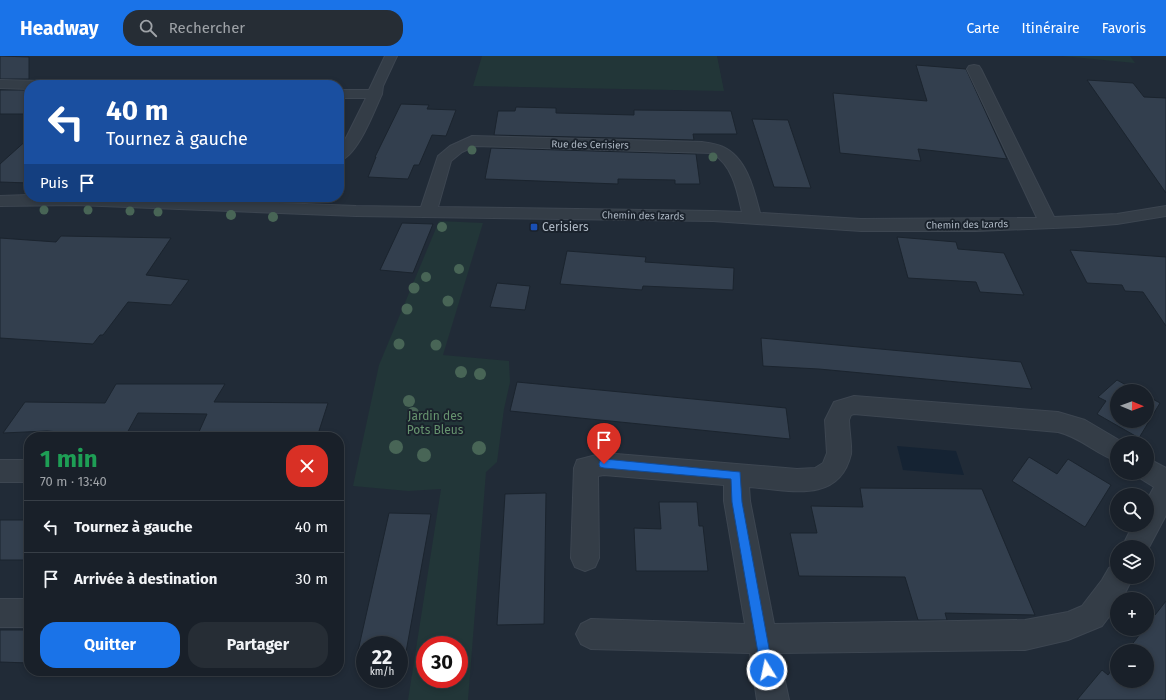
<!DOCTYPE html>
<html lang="fr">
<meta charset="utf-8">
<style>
:root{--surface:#192029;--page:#262d35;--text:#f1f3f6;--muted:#9fa3a8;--line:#373e46;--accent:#1a73e8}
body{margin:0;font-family:"Fira Sans",sans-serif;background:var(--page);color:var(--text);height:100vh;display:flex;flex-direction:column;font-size:15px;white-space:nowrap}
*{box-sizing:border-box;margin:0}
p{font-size:13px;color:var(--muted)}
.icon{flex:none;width:22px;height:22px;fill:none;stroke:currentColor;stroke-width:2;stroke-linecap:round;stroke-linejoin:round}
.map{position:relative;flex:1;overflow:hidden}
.details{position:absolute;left:24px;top:376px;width:320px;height:244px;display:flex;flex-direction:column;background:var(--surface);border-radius:16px;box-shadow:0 2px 6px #0003,0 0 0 1px var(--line)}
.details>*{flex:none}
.hud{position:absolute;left:24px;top:24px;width:320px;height:122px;border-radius:16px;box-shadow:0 2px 6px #0003,0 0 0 1px var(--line);background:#1a4fa0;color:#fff;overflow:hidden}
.needle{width:26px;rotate:91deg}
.buttons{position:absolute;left:1110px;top:328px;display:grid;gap:8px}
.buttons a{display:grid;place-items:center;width:44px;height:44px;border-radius:50%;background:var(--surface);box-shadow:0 2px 6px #0003,0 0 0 1px var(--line);font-size:20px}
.speed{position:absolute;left:356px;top:580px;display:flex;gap:8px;font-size:20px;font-weight:700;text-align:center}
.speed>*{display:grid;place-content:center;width:52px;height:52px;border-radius:50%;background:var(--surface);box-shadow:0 2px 6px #0003,0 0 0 1px var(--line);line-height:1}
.speed small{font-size:10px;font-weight:400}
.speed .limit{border:6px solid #d22;background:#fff;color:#111}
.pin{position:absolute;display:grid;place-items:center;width:34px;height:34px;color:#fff;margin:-41px -17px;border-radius:50% 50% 50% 0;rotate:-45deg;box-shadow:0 0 4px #0007}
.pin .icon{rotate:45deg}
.me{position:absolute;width:44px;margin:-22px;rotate:350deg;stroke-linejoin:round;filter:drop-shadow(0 0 3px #0008)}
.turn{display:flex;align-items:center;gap:14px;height:84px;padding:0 16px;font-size:18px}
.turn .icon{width:52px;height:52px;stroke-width:2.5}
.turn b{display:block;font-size:28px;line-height:34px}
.then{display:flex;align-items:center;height:38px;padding:0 16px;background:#0003;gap:8px;font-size:15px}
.round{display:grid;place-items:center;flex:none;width:42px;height:42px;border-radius:16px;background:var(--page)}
.overview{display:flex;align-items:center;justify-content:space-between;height:68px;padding:0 16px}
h1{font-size:24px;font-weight:700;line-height:30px;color:#1e9e55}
.cta{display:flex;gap:8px;margin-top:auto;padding:8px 16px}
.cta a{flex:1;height:46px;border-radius:16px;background:var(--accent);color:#fff;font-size:16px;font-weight:700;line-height:46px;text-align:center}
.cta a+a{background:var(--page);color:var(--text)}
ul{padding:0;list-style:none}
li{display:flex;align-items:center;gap:12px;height:52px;padding:0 16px;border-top:1px solid var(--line)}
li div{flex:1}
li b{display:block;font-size:15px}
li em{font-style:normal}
header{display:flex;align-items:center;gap:24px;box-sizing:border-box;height:56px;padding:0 20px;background:var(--accent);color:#fff}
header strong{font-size:19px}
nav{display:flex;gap:22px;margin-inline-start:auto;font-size:14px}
.search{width:280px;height:36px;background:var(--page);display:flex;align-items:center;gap:10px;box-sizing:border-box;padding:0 14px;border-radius:16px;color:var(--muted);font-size:15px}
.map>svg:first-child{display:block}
.green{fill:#223638;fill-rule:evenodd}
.water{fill:#152333}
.building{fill:#333f4e;stroke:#1b242e}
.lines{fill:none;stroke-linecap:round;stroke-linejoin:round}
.minor-casing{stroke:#3d4651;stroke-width:2}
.minor{fill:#343d47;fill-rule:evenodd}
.tree{fill:#486556}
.route{fill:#1a73e8;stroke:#114b97}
.transit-dot{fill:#1a4fb4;stroke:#1a222c;stroke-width:1.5}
.labels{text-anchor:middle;stroke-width:4;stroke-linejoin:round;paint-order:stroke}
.far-street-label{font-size:10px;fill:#aeb8c4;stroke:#1a222c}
.poi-label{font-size:12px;fill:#aeb8c4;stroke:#1a222c;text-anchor:start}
.park-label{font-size:12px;fill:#67946f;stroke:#1a222c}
</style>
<header>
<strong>Headway</strong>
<div class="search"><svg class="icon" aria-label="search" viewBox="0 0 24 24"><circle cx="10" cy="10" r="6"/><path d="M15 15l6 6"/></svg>Rechercher</div>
<nav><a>Carte</a><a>Itinéraire</a><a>Favoris</a></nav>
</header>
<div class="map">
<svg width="1166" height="644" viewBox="0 0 1166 644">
<rect width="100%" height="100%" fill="#212b37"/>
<g class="green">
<path d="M 482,0 L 717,0 L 724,35 L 473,30 Z"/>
<path d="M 1062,0 L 1130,0 L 1135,7 Z"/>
<path d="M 439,165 L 483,167 L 443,299 L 509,305 L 510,326 L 504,353 L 497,406 L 486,416 L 468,644 L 408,644 L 441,433 L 408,435 L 353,430 L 379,309 ZM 425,589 L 459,589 L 459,623 L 425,623 Z"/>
</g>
<path class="water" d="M 897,390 L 956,395 L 964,419 L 903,414 Z"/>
<g class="building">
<path d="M 0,0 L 29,1 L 29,23 L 0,23 Z"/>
<path d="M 916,9 L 966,13 L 1007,103 L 918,93 L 921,105 L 840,97 L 833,37 L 927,45 Z"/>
<path d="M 1087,24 L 1133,27 L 1144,41 L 1166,42 L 1166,137 Z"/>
<rect x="0" y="34" width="29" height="24"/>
<path d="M 401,48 L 429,49 L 427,53 L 456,54 L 446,80 L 432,79 L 419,109 L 414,109 L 408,123 L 368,121 L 376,101 L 375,101 Z"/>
<path d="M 516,51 L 556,52 L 556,57 L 634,59 L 634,54 L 731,55 L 737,78 L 693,78 L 694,84 L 494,79 L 498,55 L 515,55 Z"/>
<path d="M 752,63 L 788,64 L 811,132 L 774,131 Z"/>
<path d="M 29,82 L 29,127 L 0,126 L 0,108 Z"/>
<path d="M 491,92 L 696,98 L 700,128 L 675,128 L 675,124 L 618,123 L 618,128 L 485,123 Z"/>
<path d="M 402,167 L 433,168 L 413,217 L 380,214 Z"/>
<path d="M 61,180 L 171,182 L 146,219 L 189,224 L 171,249 L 128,246 L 103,279 L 100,279 L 93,288 L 0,282 L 0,182 L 56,186 Z"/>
<path d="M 897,181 L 956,186 L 958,193 L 1004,197 L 1024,239 L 980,236 L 976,226 L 908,222 Z"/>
<path d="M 1070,194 L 1166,201 L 1166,270 L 1143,236 L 1125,235 L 1122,229 L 1087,227 Z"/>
<path d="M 567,195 L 646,201 L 645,206 L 734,212 L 733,234 L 643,230 L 642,234 L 560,228 Z"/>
<path d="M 497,227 L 530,230 L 525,254 L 490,251 Z"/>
<path d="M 761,282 L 1021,306 L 1032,333 L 819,313 L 763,310 Z"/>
<path d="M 1117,324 L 1137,335 L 1117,335 L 1117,365 L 1147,365 L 1147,340 L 1160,347 L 1139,382 L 1097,358 L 1106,345 L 1098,341 Z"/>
<path d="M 517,326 L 786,352 L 790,383 L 510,355 Z"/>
<path d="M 116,328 L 225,328 L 214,346 L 328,347 L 318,378 L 198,378 L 207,358 L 138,357 L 127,377 L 84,378 L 47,375 L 3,377 L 25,346 L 105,347 Z"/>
<path d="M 1029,401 L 1057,418 L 1068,403 L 1111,429 L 1085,471 L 1012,425 Z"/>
<path d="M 860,432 L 982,433 L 1035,559 L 945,557 L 947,564 L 918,564 L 905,521 L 799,520 L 790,477 L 817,477 L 811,450 L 863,451 Z"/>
<path d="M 546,437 L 544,568 L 497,569 L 505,438 Z"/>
<path d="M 659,446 L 697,446 L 699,470 L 703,470 L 708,515 L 636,515 L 634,472 L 661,473 Z"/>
<path d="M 389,457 L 431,458 L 406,596 L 399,596 L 399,589 L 365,589 L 365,595 L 358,595 Z"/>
<rect x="0" y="464" width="29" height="40"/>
<path d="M 1166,545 L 1166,644 L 1077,644 L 1102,614 L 1108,619 L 1117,607 L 1117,625 L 1147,625 L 1147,595 L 1127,595 L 1140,578 L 1137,575 L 1138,573 L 1147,573 L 1147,563 L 1152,557 L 1155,559 Z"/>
<path d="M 0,574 L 29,574 L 29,607 L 0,606 Z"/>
</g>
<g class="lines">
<g class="minor-casing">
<g id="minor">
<path d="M 385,0 L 397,0 L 383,30 L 382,38 C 374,55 358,100 339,105 L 339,90 L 346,82 L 366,42 L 339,42 L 339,34 L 369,34 Z"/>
<path d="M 974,9 L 979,10 L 981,13 L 1054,161 L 1117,158 L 1166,150 L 1166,160 L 1117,168 L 1078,171 L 976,175 L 861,175 L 713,165 L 356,160 L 76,149 L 0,150 L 0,140 L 29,139 L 29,141 L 131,141 L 356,150 L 421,151 L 438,100 L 450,90 L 472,80 L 702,86 C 709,87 717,88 723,91 C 747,102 754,134 760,157 L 861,163 L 1037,162 L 967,13 L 969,10 ZM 475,90 L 712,97 C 733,110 737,134 742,156 L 713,155 L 438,151 L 451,105 L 462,96 Z"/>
<path d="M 0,24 L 41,25 L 46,26 L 48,29 L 29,29 L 29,33 L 0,32 Z"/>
<path d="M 854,340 L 1058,356 L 1085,364 L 1124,387 L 1117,387 L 1117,405 C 1096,398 1080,381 1058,376 L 854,358 L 851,359 L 849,364 C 849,373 852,390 851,398 C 839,449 788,434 749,431 L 750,445 L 774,568 L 1025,564 L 1068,556 L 1082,550 L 1102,524 L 1109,512 L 1117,508 L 1117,521 L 1133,521 L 1122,543 L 1117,543 L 1117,550 L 1102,570 L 1068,584 L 1025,594 L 779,597 L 789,644 L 757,644 L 750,597 L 591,593 L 581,588 L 576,578 L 581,568 L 591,563 L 745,568 L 724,445 L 724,429 L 604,419 L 598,420 L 599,502 L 595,511 L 585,515 L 575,511 L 571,502 L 574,412 L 577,404 L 604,397 L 797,413 L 815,412 L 823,407 L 827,397 L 825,364 L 834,346 Z"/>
<path d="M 1147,402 L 1166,412 L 1166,459 L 1147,495 L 1147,491 L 1122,491 L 1133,469 L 1147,469 L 1147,444 L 1154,431 L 1138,421 L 1137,417 L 1147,417 Z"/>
<rect x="0" y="404" width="29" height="22"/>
<rect x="0" y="543" width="29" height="28"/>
</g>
</g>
<use href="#minor" class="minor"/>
</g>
<g class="tree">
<circle cx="472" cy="94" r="4.5"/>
<circle cx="713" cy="101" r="4.5"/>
<circle cx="44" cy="154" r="4.5"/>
<circle cx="88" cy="154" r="4.5"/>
<circle cx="130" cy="155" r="4.5"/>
<circle cx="158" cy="156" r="4.5"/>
<circle cx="231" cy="159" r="5"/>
<circle cx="273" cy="161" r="5"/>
<circle cx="442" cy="171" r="5"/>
<circle cx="459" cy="213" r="5"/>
<circle cx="426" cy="221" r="5"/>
<circle cx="414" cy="232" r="5.5"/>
<circle cx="448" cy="245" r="5.5"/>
<circle cx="407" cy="253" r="5.5"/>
<circle cx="399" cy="288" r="5.5"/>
<circle cx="436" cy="289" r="5.5"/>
<circle cx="461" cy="316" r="6"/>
<circle cx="480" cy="318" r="6"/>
<circle cx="409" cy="345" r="6"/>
<circle cx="413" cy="357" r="6"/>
<circle cx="396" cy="391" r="7"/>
<circle cx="479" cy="392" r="7"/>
<circle cx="424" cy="399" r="7"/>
</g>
<path class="route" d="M 604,403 L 740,416 L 742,446 L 773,614 L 771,618 L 767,620 L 762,618 L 761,614 L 732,446 L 731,423 L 604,412 L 600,411 L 599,408 L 600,405 Z"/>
<rect class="transit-dot" x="530" y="167" width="8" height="8" rx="2"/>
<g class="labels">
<g class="far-street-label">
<text transform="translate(590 88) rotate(1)" y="4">Rue des Cerisiers</text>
<text transform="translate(643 159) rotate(1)" y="4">Chemin des Izards</text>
<text transform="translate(967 168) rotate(-1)" y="4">Chemin des Izards</text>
</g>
<g class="poi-label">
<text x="542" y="175">Cerisiers</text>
</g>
<g class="park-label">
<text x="435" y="364">Jardin des<tspan x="435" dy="14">Pots Bleus</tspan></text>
</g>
</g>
</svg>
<div class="buttons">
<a><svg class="needle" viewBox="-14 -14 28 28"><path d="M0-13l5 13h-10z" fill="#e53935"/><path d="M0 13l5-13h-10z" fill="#9fa3a8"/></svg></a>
<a><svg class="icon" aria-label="sound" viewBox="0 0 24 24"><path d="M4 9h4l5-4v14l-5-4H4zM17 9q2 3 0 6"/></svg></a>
<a><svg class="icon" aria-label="search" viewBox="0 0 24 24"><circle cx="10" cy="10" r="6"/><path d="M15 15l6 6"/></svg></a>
<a><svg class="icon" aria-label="layers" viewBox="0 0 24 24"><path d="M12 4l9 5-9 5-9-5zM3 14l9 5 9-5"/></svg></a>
<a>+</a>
<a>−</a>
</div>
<div class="speed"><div>22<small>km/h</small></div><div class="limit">30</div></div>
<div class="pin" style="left:604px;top:408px;background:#d93025"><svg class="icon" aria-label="arrive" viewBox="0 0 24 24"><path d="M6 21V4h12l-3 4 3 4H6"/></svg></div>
<svg class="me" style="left:767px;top:614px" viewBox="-20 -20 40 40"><circle r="17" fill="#1a73e8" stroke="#fff" stroke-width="3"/><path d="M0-11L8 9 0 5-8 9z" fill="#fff"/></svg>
<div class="hud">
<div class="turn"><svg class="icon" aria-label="left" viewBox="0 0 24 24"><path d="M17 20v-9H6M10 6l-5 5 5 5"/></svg><div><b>40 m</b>Tournez à gauche</div></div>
<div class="then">Puis<svg class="icon" aria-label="arrive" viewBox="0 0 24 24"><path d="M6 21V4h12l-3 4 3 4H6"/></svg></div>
</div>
<section class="details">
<div class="overview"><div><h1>1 min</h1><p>70 m · 13:40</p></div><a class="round" style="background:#d93025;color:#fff"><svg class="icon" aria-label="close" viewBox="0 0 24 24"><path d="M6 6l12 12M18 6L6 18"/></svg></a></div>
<ul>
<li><svg class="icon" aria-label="left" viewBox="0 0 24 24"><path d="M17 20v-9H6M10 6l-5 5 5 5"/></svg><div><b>Tournez à gauche</b></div><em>40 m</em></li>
<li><svg class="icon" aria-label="arrive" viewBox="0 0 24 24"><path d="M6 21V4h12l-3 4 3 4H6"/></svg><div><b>Arrivée à destination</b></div><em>30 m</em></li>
</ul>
<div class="cta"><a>Quitter</a><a>Partager</a></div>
</section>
</div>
